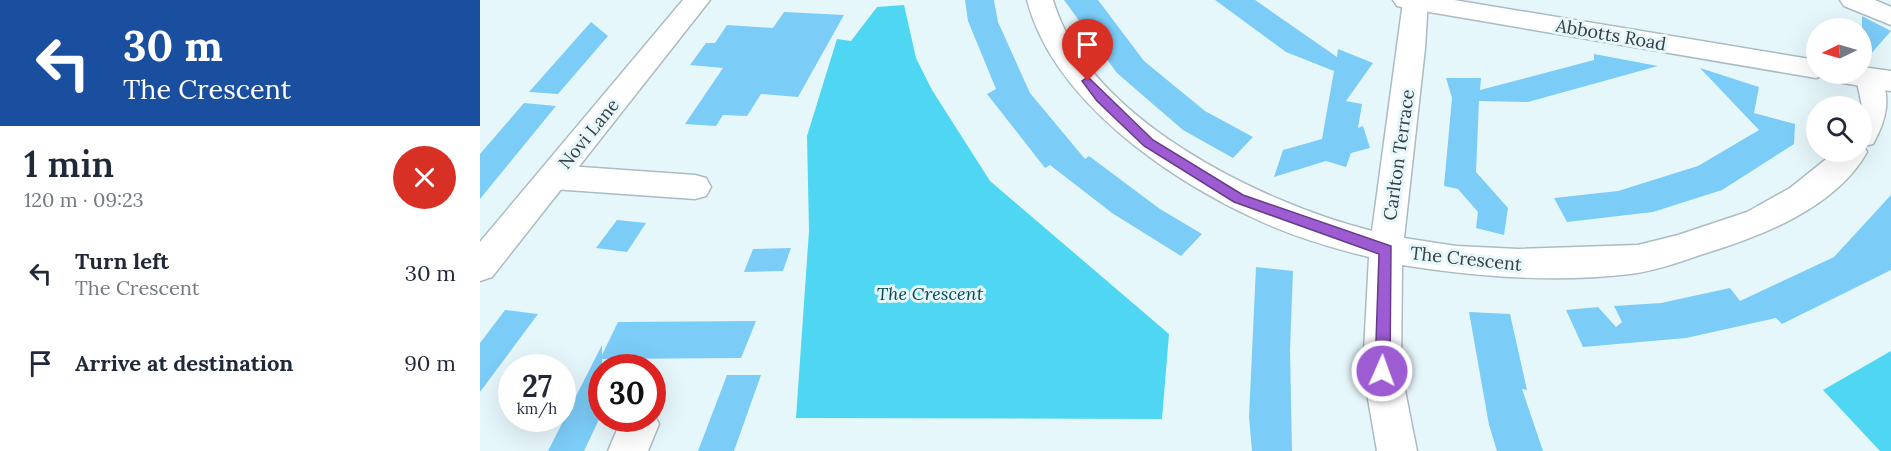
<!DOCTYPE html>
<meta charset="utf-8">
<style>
:root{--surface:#fff;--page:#f2f2f3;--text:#1f2937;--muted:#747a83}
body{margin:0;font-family:Lora,serif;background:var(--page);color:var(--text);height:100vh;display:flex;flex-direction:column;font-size:22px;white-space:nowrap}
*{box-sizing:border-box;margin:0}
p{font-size:20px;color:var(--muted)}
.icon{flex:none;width:33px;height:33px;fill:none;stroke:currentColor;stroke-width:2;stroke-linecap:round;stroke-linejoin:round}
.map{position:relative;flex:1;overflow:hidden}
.panel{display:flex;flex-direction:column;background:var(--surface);width:480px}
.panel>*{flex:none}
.hud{background:#1a4fa0;color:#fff;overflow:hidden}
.needle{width:39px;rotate:265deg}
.controls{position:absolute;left:1326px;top:18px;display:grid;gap:12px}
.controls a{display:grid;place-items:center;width:66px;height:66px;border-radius:50%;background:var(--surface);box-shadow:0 6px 24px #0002;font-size:30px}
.speed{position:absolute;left:18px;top:354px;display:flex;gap:12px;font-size:30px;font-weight:700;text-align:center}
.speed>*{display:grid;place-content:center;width:78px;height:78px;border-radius:50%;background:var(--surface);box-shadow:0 6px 24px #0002;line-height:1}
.speed small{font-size:15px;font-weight:400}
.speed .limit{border:9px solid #d22;background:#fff;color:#111}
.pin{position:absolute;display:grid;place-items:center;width:51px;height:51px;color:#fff;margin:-62px -26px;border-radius:50% 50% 50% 0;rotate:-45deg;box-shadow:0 0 6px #0007}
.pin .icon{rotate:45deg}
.me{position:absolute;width:66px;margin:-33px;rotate:2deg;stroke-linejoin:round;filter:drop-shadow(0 0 4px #0008)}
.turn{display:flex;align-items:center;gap:21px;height:126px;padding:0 24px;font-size:27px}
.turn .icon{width:78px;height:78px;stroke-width:2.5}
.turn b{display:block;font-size:42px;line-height:51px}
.round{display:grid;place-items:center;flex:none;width:63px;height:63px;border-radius:32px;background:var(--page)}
.overview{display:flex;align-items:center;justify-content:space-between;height:102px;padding:0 24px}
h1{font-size:36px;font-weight:600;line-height:45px}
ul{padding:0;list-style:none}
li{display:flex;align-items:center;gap:18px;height:90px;padding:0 24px}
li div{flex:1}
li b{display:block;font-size:22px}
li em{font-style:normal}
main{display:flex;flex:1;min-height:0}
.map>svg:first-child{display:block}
.green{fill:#4ed6f3}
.building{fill:#7cccf8}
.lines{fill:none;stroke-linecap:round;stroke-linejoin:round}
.street-casing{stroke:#abbcc0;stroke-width:3}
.secondary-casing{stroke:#abbcc0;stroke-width:3}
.highway-casing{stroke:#abbcc0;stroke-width:3}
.street{fill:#fff;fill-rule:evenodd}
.secondary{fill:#fff;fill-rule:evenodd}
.highway{fill:#fff;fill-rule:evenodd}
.route{fill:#9d5cd2;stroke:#663c88;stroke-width:1.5}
.labels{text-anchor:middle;stroke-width:6;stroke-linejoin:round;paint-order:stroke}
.street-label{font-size:18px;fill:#373e40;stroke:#e6f7fc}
.park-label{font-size:18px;font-style:italic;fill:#084854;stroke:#e6f7fc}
</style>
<main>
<section class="panel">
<div class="hud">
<div class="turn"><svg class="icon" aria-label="left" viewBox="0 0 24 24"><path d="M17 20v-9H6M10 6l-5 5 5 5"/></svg><div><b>30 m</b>The Crescent</div></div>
</div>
<div class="overview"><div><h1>1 min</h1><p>120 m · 09:23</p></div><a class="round" style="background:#d93025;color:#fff"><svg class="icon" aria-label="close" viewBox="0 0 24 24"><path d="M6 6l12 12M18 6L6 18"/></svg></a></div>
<ul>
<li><svg class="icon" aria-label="left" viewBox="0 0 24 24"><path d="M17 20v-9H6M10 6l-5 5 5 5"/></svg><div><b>Turn left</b><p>The Crescent</p></div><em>30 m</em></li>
<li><svg class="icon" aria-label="arrive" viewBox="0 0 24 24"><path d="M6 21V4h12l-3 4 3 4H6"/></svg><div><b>Arrive at destination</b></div><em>90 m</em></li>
</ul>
</section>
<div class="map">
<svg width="1411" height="451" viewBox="0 0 1411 451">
<rect width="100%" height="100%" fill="#e6f7fc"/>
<g class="green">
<path d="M 424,5 L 436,58 L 452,90 L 510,181 L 689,334 L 682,419 L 316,418 L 329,231 L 327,136 L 357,39 L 371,41 L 397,7 Z"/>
<path d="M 1411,351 L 1411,451 L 1400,451 L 1343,390 Z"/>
</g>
<g class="building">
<path d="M 485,0 L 514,0 L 518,22 L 550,93 L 605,159 L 609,156 L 680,209 L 722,234 L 701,256 L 632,213 L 570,165 L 565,168 L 507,94 L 516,89 L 488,21 Z"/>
<path d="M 584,0 L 618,0 L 664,61 L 725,111 L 773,137 L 753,158 L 703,130 L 637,73 Z"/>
<path d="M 735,0 L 775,0 L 857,57 L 858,49 L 893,63 L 866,101 L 882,104 L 878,128 L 883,126 L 890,148 L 871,153 L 866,167 L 846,161 L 794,177 L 803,150 L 842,139 L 854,71 L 806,52 Z"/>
<path d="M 304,12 L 364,15 L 318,97 L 281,94 L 267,116 L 243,115 L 236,126 L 205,124 L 243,68 L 210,65 L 226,43 L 235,43 L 247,25 L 293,28 Z"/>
<path d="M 1382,16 L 1411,31 L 1382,64 L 1382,15 Z"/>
<path d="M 111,22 L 128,36 L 78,94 L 49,92 Z"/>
<path d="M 1114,54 L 1178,66 L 1048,102 L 999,101 L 996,172 L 1028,208 L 1024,235 L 996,228 L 998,212 L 978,189 L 964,186 L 972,98 L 966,78 L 1001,78 L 1000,90 L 1114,60 Z"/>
<path d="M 1220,68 L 1279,87 L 1274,113 L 1315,124 L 1314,144 L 1242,190 L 1173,212 L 1087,222 L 1074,198 L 1138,191 L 1218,166 L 1279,130 Z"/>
<path d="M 44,103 L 76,106 L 0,199 L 0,154 Z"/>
<path d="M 1411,195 L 1411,270 L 1302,324 L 1296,318 L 1206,338 L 1103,347 L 1086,310 L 1118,307 L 1136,327 L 1142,322 L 1134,306 L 1181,303 L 1250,288 L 1260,301 L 1354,257 Z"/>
<path d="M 137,220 L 166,223 L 147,252 L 116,248 Z"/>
<path d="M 311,248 L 303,271 L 264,272 L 273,249 Z"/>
<path d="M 776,267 L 813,271 L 810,350 L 812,451 L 772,451 L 769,417 Z"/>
<path d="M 25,310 L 58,314 L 0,392 L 0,343 Z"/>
<path d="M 989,312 L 1030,314 L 1047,390 L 1042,389 L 1063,451 L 1017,451 L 1009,425 Z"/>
<path d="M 276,321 L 261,358 L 122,359 L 122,413 L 104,451 L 68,451 L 122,345 L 122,355 L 138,322 Z"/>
<path d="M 247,375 L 281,375 L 254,451 L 218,451 Z"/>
</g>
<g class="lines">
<g class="street-casing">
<g id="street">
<path d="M 547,0 L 573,0 C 607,118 781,203 892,231 L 923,2 L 948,0 L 945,48 L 924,238 L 976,246 L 1038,249 L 1158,245 L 1198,235 L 1267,212 L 1310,188 L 1355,152 L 1382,152 L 1382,106 L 1376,78 C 1381,69 1389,68 1400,71 C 1411,99 1407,119 1393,144 L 1384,146 L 1387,152 C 1355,209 1279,237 1220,255 C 1197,263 1174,271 1150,274 C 1074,283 997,277 922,265 L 921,370 L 937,451 L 897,451 L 883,370 L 889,257 C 852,248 815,237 780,221 C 690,180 573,101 547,0 Z"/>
<path d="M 73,165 L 215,175 L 226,178 L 231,187 L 226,196 L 215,199 L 73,189 L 62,185 L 57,177 L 62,169 Z"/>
<path d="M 172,410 L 179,424 L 168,451 L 128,451 L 142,418 L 172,418 Z"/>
</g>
</g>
<g class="secondary-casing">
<g id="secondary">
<path d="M 203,0 L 230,0 L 12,277 L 0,281 L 0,242 Z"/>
<path d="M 913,0 L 974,0 L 1336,60 L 1336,74 L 1347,74 L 1336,78 L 926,8 L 917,6 Z"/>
<path d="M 1382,67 L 1411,71 L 1411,91 L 1351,81 L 1347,74 L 1382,74 Z"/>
</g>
</g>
<g class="highway-casing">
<path id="highway" d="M 1360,0 L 1395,0 L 1411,7 L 1411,25 L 1364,6 Z"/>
</g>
<use href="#street" class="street"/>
<use href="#secondary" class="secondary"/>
<use href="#highway" class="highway"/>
</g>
<path class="route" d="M 608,77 L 673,140 L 763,195 L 911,246 L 910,371 L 908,376 L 897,376 L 895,371 L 899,254 L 754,202 L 664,146 L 617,101 L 602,81 Z"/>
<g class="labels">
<g class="street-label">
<text transform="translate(1131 35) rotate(10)" y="6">Abbotts Road</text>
<text transform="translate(109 134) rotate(-51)" y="6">Novi Lane</text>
<text transform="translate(919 155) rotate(-82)" y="6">Carlton Terrace</text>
<text transform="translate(986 259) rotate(6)" y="6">The Crescent</text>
</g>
<g class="park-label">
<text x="450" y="300">The Crescent</text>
</g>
</g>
</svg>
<div class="controls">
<a><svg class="needle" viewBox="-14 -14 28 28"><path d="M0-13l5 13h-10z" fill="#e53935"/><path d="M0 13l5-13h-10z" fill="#747a83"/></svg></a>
<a><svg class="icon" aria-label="search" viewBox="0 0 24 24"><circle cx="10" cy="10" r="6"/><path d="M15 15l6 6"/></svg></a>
</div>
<div class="speed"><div>27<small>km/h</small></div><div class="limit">30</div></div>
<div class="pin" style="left:608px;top:81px;background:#d93025"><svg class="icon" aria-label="arrive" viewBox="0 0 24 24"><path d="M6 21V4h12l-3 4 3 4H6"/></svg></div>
<svg class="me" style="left:902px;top:371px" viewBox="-20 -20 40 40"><circle r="17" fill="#9d5cd2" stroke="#fff" stroke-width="3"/><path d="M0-11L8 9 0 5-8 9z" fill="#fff"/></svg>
</div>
</main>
